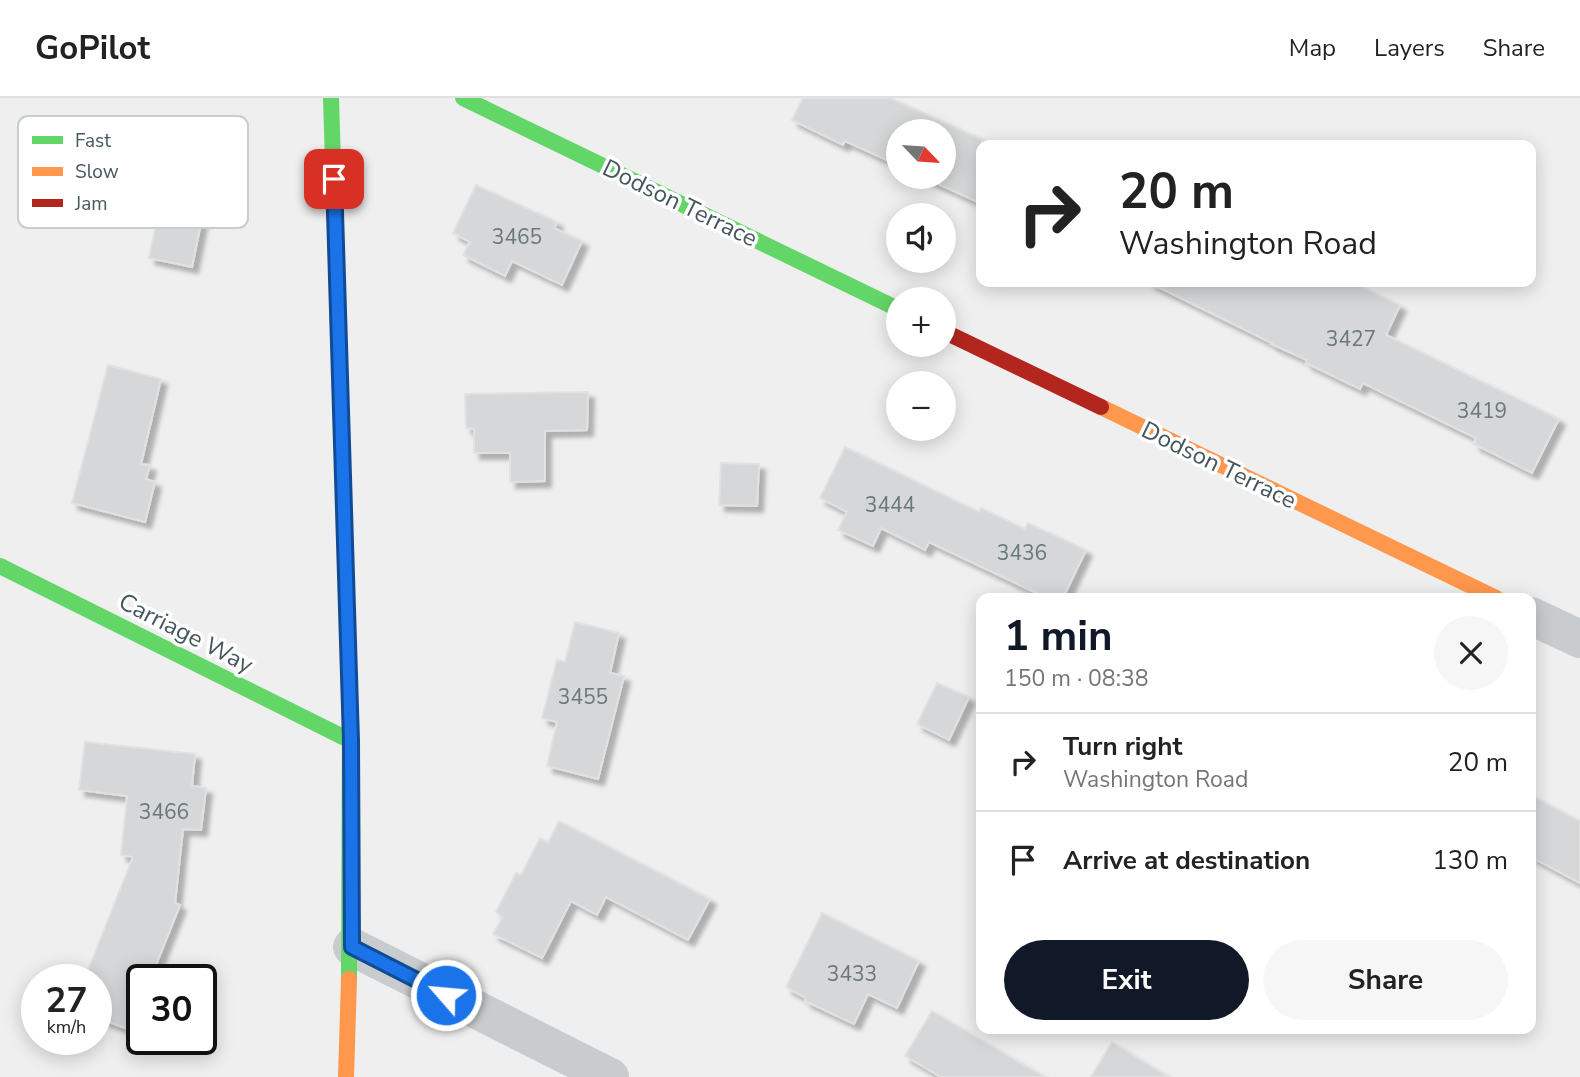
<!DOCTYPE html>
<meta charset="utf-8">
<style>
:root{--surface:#fff;--page:#f6f6f6;--text:#222;--muted:#767676;--line:#e0e0e0;--accent:#111827}
body{margin:0;font-family:"Nunito Sans",sans-serif;background:var(--page);color:var(--text);height:100vh;display:flex;flex-direction:column;font-size:26px;white-space:nowrap}
*{box-sizing:border-box;margin:0}
p{font-size:23px;color:var(--muted)}
.icon{flex:none;width:38px;height:38px;fill:none;stroke:currentColor;stroke-width:2;stroke-linecap:round;stroke-linejoin:round}
.map{position:relative;flex:1;overflow:hidden}
.sheet{position:absolute;left:976px;top:495px;width:560px;height:441px;display:flex;flex-direction:column;background:var(--surface);border-radius:14px;box-shadow:0 4px 18px #0003}
.sheet>*{flex:none}
.guide{position:absolute;left:976px;top:42px;width:560px;height:147px;border-radius:14px;box-shadow:0 4px 18px #0003;background:#fff;color:var(--text);overflow:hidden}
.needle{width:46px;rotate:115deg}
.controls{position:absolute;left:886px;top:21px;display:grid;gap:14px}
.controls a{display:grid;place-items:center;width:70px;height:70px;border-radius:50%;background:var(--surface);box-shadow:0 4px 18px #0003;font-size:35px}
.speed{position:absolute;left:21px;top:866px;display:flex;gap:14px;font-size:35px;font-weight:700;text-align:center}
.speed>*{display:grid;place-content:center;width:91px;height:91px;border-radius:50%;background:var(--surface);box-shadow:0 4px 18px #0003;line-height:1}
.speed small{font-size:18px;font-weight:400}
.speed .limit{border:4px solid #111;border-radius:10px;background:#fff;color:#111}
.pin{position:absolute;display:grid;place-items:center;width:60px;height:60px;color:#fff;margin:-30px;border-radius:14px;box-shadow:0 4px 10px #0006}
.me{position:absolute;width:77px;margin:-38px;rotate:297deg;stroke-linejoin:round;filter:drop-shadow(0 0 5px #0008)}
.turn{display:flex;align-items:center;gap:24px;height:147px;padding:0 28px;font-size:32px}
.turn .icon{width:91px;height:91px;stroke-width:2.5}
.turn b{display:block;font-size:49px;line-height:60px}
.round{display:grid;place-items:center;flex:none;width:74px;height:74px;border-radius:37px;background:var(--page)}
.head{display:flex;align-items:center;justify-content:space-between;height:119px;padding:0 28px}
h1{font-size:42px;font-weight:700;line-height:52px;color:var(--accent)}
.primary-button{display:flex;gap:14px;margin-top:auto;padding:14px 28px}
.primary-button a{flex:1;height:80px;border-radius:42px;background:var(--accent);color:#fff;font-size:28px;font-weight:700;line-height:80px;text-align:center}
.primary-button a+a{background:var(--page);color:var(--text)}
ul{padding:0;list-style:none}
li{display:flex;align-items:center;gap:21px;height:98px;padding:0 28px;border-top:2px solid var(--line)}
li div{flex:1}
li b{display:block;font-size:26px}
li em{font-style:normal}
header{display:flex;align-items:center;gap:42px;box-sizing:border-box;height:98px;padding:0 35px;background:var(--surface);border-bottom:2px solid var(--line)}
header strong{font-size:33px}
nav{display:flex;gap:38px;margin-inline-start:auto;font-size:24px}
.map>svg:first-child{display:block}
.building{fill:#d5d7d8;stroke:#e1e1e2;stroke-width:2;filter:url(#shadow)}
.lines{fill:none;stroke-linecap:round;stroke-linejoin:round}
.street{stroke:#c8ccce;stroke-width:38}
.fast{stroke:#63d668;stroke-width:16}
.slow{stroke:#ff974d;stroke-width:16}
.jam{stroke:#b3261e;stroke-width:16}
.route-casing{stroke:#114b97;stroke-width:18}
.route{stroke:#1a73e8;stroke-width:12}
.labels{text-anchor:middle;stroke-width:7;stroke-linejoin:round;paint-order:stroke}
.number-label{font-size:21px;fill:#6a787c}
.street-label{font-size:24px;fill:#45575c;stroke:#fff}
.key{fill:#fff;stroke:#c7cdce;stroke-width:2}
.key-label{font-size:19px;fill:#45575c}
</style>
<header>
<strong>GoPilot</strong>
<nav><a>Map</a><a>Layers</a><a>Share</a></nav>
</header>
<div class="map">
<svg width="1580" height="979" viewBox="0 0 1580 979">
<defs>
<filter id="shadow"><feDropShadow dx="6" dy="6" stdDeviation="2" flood-color="#0004"/></filter>
</defs>
<rect width="100%" height="100%" fill="#f0efef"/>
<g class="building">
<path d="M 803,0 L 890,0 L 982,41 L 982,106 L 923,79 L 943,79 L 943,33 L 898,33 L 898,67 L 845,43 L 843,47 L 792,22 Z"/>
<path d="M 476,87 L 557,124 L 554,130 L 582,143 L 562,187 L 512,163 L 505,178 L 463,157 L 470,144 L 453,135 Z"/>
<path d="M 162,96 L 205,105 L 192,169 L 149,160 Z"/>
<path d="M 1148,184 L 1351,184 L 1400,207 L 1386,237 L 1559,321 L 1532,375 L 1474,346 L 1476,340 L 1363,285 L 1360,291 L 1306,265 L 1307,262 L 1271,246 L 1272,245 Z"/>
<path d="M 108,267 L 161,281 L 141,366 L 150,367 L 146,381 L 155,384 L 145,424 L 72,405 Z"/>
<path d="M 588,294 L 587,332 L 545,333 L 545,383 L 510,384 L 510,355 L 474,355 L 474,331 L 466,330 L 465,296 Z"/>
<path d="M 845,349 L 979,414 L 981,410 L 1025,431 L 1028,425 L 1086,452 L 1063,500 L 1047,500 L 929,444 L 925,452 L 881,430 L 873,448 L 838,432 L 847,414 L 820,400 Z"/>
<path d="M 721,365 L 759,366 L 757,408 L 719,407 Z"/>
<path d="M 575,524 L 619,535 L 610,575 L 624,578 L 598,681 L 547,668 L 557,624 L 542,620 L 557,562 L 565,564 Z"/>
<path d="M 937,585 L 969,599 L 949,642 L 917,626 Z"/>
<path d="M 85,644 L 195,656 L 192,688 L 206,690 L 201,732 L 183,731 L 175,805 L 180,807 L 150,882 L 142,882 L 142,903 L 130,932 L 96,919 L 96,882 L 84,882 L 133,759 L 121,757 L 127,698 L 79,692 Z"/>
<path d="M 1531,697 L 1580,723 L 1580,785 L 1531,759 Z"/>
<path d="M 559,723 L 710,801 L 688,842 L 606,799 L 597,817 L 571,803 L 542,860 L 493,836 L 503,819 L 496,814 L 516,775 L 521,777 L 540,740 L 548,745 Z"/>
<path d="M 822,815 L 919,863 L 897,910 L 868,896 L 854,926 L 805,903 L 806,900 L 786,889 Z"/>
<path d="M 932,913 L 1045,979 L 941,979 L 905,958 Z"/>
<path d="M 1112,944 L 1169,979 L 1091,979 Z"/>
</g>
<g class="lines">
<g class="street">
<path d="M 1531,518 L 1580,541"/>
<path d="M 352,849 L 610,979"/>
</g>
<g class="fast">
<path d="M 331,0 L 350,612 L 349,881"/>
<path d="M 463,0 L 898,211"/>
<path d="M 0,468 L 351,643"/>
</g>
<g class="slow">
<path d="M 1101,309 L 1496,500"/>
<path d="M 346,979 L 349,881"/>
</g>
<path class="jam" d="M 943,233 L 1101,309"/>
</g>
<g class="lines">
<g class="route-casing">
<path id="route" d="M 334,81 L 351,643 L 352,849 L 446,897"/>
</g>
<use href="#route" class="route"/>
</g>
<g class="labels">
<g class="number-label">
<text x="517" y="146">3465</text>
<text x="1351" y="248">3427</text>
<text x="1482" y="320">3419</text>
<text x="890" y="414">3444</text>
<text x="1022" y="462">3436</text>
<text x="583" y="606">3455</text>
<text x="164" y="721">3466</text>
<text x="852" y="883">3433</text>
</g>
<g class="street-label">
<text transform="translate(680 105) rotate(26)" y="8">Dodson Terrace</text>
<text transform="translate(1219 367) rotate(26)" y="8">Dodson Terrace</text>
<text transform="translate(186 535) rotate(27)" y="8">Carriage Way</text>
</g>
</g>
<rect x="18" y="18" width="230" height="112" rx="10" class="key"/>
<rect x="32" y="38" width="31" height="8" fill="#63d668"/>
<rect x="32" y="69" width="31" height="9" fill="#ff974d"/>
<rect x="32" y="101" width="31" height="8" fill="#b3261e"/>
<g class="key-label">
<text x="75" y="49">Fast</text>
<text x="75" y="80">Slow</text>
<text x="75" y="112">Jam</text>
</g>
</svg>
<div class="controls">
<a><svg class="needle" viewBox="-14 -14 28 28"><path d="M0-13l5 13h-10z" fill="#e53935"/><path d="M0 13l5-13h-10z" fill="#767676"/></svg></a>
<a><svg class="icon" aria-label="sound" viewBox="0 0 24 24"><path d="M4 9h4l5-4v14l-5-4H4zM17 9q2 3 0 6"/></svg></a>
<a>+</a>
<a>−</a>
</div>
<div class="speed"><div>27<small>km/h</small></div><div class="limit">30</div></div>
<div class="pin" style="left:334px;top:81px;background:#d93025"><svg class="icon" aria-label="arrive" viewBox="0 0 24 24"><path d="M6 21V4h12l-3 4 3 4H6"/></svg></div>
<svg class="me" style="left:446px;top:897px" viewBox="-20 -20 40 40"><circle r="17" fill="#1a73e8" stroke="#fff" stroke-width="3"/><path d="M0-11L8 9 0 5-8 9z" fill="#fff"/></svg>
<div class="guide">
<div class="turn"><svg class="icon" aria-label="right" viewBox="0 0 24 24"><path d="M7 20v-9h11M14 6l5 5-5 5"/></svg><div><b>20 m</b>Washington Road</div></div>
</div>
<section class="sheet">
<div class="head"><div><h1>1 min</h1><p>150 m · 08:38</p></div><a class="round"><svg class="icon" aria-label="close" viewBox="0 0 24 24"><path d="M6 6l12 12M18 6L6 18"/></svg></a></div>
<ul>
<li><svg class="icon" aria-label="right" viewBox="0 0 24 24"><path d="M7 20v-9h11M14 6l5 5-5 5"/></svg><div><b>Turn right</b><p>Washington Road</p></div><em>20 m</em></li>
<li><svg class="icon" aria-label="arrive" viewBox="0 0 24 24"><path d="M6 21V4h12l-3 4 3 4H6"/></svg><div><b>Arrive at destination</b></div><em>130 m</em></li>
</ul>
<div class="primary-button"><a>Exit</a><a>Share</a></div>
</section>
</div>
